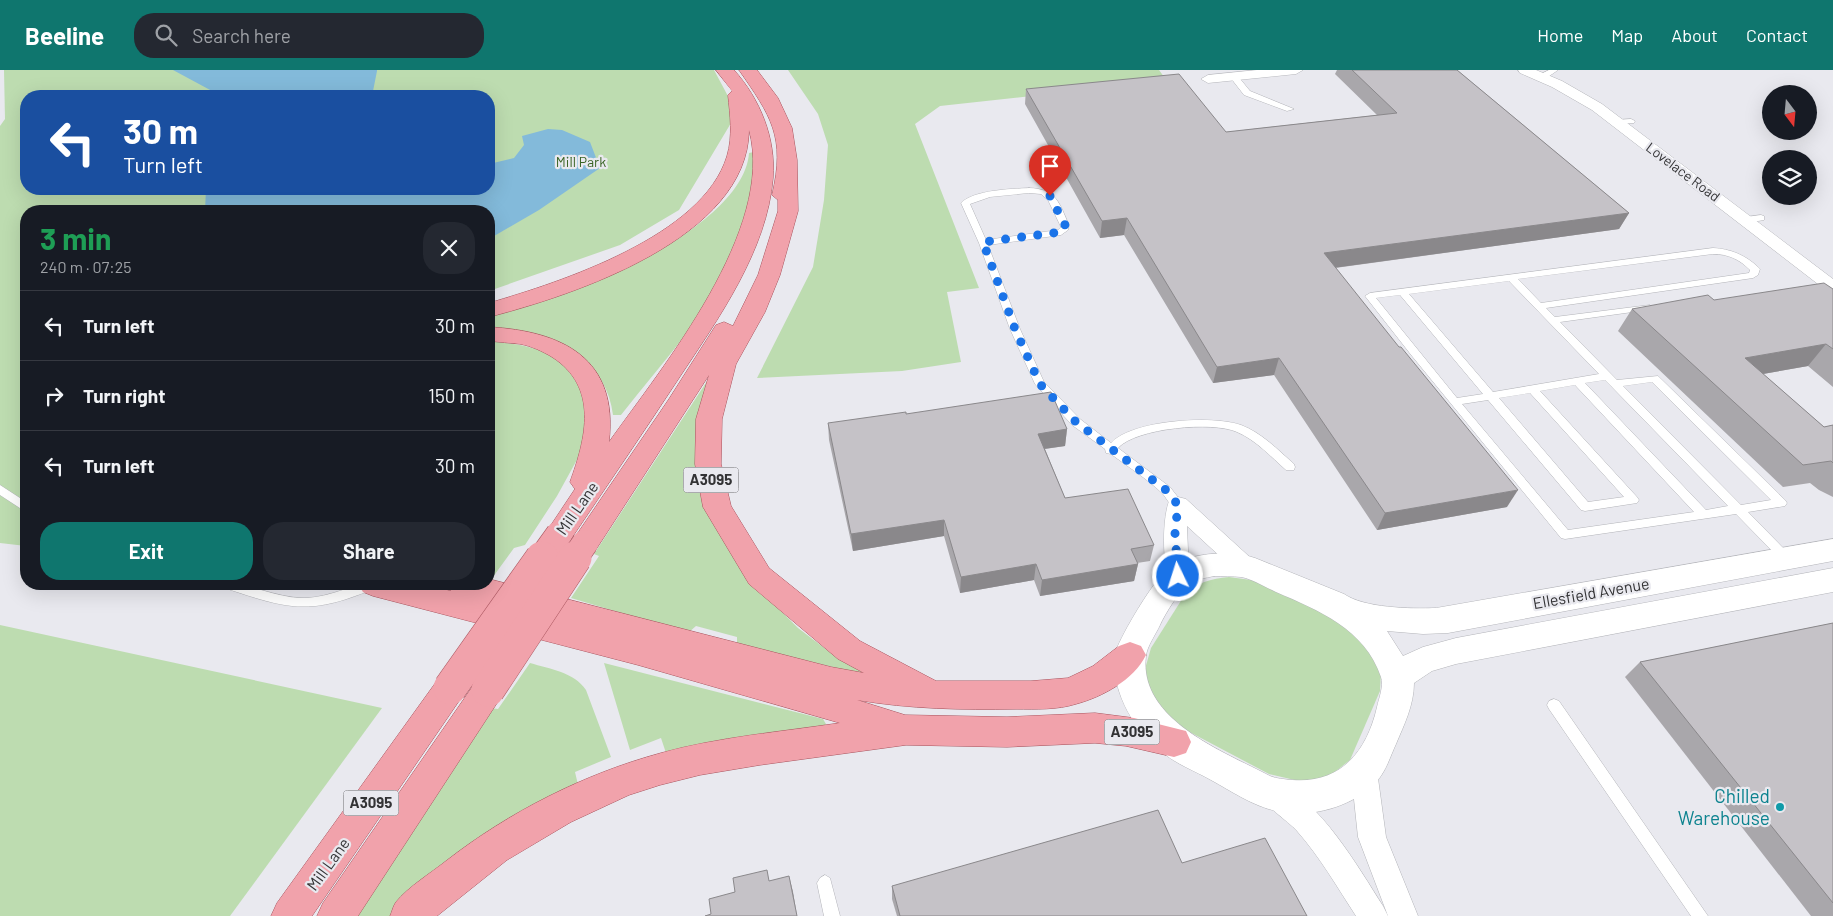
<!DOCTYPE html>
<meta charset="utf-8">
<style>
:root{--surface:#171b24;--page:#242831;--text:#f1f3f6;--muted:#9ea1a6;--line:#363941;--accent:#0f766e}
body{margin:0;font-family:Barlow,sans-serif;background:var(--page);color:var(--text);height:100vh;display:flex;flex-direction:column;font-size:19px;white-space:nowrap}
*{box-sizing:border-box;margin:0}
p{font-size:16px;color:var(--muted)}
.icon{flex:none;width:28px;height:28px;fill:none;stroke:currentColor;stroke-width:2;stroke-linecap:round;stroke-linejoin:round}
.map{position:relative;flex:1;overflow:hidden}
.sheet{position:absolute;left:20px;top:135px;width:475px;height:385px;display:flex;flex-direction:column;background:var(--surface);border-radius:20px;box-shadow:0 5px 20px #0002}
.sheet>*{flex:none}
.guide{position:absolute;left:20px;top:20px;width:475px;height:105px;border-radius:20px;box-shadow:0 5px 20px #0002;background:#1a4fa0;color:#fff;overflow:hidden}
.needle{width:32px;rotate:164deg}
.fabs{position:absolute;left:1762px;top:15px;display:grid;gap:10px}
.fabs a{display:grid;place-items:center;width:55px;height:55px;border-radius:50%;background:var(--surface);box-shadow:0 5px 20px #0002;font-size:25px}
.pin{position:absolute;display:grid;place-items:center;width:42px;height:42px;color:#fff;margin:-51px -21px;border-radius:50% 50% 50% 0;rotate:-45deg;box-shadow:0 0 5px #0007}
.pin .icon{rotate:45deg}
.me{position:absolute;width:55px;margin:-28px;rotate:356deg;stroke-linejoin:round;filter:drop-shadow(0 0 4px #0008)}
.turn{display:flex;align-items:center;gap:18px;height:105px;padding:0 20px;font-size:22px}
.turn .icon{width:65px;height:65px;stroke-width:2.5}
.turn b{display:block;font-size:35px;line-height:42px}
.round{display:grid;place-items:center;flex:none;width:52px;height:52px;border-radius:20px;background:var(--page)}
.headline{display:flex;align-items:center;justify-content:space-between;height:85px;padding:0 20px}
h1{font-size:30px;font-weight:700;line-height:38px;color:#1e9e55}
.cta{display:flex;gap:10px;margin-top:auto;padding:10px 20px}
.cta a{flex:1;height:58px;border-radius:20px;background:var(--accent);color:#fff;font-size:20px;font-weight:700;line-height:58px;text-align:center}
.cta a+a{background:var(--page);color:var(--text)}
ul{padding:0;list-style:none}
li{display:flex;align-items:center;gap:15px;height:70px;padding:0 20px;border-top:1px solid var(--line)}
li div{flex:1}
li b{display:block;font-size:19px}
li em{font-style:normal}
header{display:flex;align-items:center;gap:30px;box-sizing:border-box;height:70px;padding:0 25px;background:var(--accent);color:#fff}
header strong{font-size:24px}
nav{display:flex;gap:28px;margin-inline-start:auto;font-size:18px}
.search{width:350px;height:45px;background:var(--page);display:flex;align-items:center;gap:12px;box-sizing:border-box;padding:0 18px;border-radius:20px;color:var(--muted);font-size:19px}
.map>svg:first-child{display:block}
.green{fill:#bddcb0;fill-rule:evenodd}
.water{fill:#83bada}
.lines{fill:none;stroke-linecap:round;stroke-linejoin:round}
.lane-casing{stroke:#b3b4b9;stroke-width:1}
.street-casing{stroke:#b3b4b9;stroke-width:1}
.secondary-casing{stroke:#b3b4b9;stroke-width:1}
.primary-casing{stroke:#a8535d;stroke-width:1}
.lane{fill:#fff;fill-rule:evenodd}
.street{fill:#fff;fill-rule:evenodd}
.secondary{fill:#fff;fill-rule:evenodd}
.primary{fill:#f1a2ab;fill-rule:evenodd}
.primary-bridge-far1-casing{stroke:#a8535d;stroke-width:27;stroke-linecap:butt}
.primary-bridge-casing{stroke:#a8535d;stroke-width:34;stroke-linecap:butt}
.primary-bridge-far1{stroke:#f1a2ab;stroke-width:26}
.primary-bridge{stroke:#f1a2ab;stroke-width:33}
.wall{fill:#a9a7ab}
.shaded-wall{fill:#8a888b}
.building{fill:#c5c2c7;stroke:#8a888b}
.route{stroke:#1a73e8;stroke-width:9;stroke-dasharray:0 16.2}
.culture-dot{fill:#0f9aa8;stroke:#e9e9ef;stroke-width:2}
.labels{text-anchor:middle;stroke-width:4.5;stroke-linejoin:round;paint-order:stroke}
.far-park-label{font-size:14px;fill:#3a6425;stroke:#e9e9ef}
.far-street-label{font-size:14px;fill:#333335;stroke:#e9e9ef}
.shield{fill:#e9e9ef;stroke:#6a6a6d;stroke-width:1}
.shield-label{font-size:15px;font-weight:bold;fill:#333335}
.street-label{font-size:16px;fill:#333335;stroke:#e9e9ef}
.near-culture-label{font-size:19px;fill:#0d838f;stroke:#e9e9ef;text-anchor:end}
</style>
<header>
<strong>Beeline</strong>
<div class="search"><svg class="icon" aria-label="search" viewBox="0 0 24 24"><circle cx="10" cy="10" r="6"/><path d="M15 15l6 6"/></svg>Search here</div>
<nav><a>Home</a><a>Map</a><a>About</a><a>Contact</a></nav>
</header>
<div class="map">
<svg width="1833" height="846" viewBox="0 0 1833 846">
<rect width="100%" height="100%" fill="#e9e9ef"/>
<g class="green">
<path d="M 4,0 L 714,0 L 737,43 L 679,140 L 620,175 L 489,221 L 489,141 L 26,141 L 26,476 L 0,473 L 0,56 L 5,49 ZM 26,26 L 489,26 L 489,119 L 26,119 Z"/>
<path d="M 788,0 L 1159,0 L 1167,11 L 940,36 L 915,54 L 979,218 L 947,222 L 961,292 L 902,301 L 757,308 L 813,197 L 824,130 L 828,75 L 818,44 Z"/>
<path d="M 754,82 C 754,101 753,121 748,139 C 737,178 709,236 683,268 C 663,294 641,319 621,345 L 613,345 C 610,320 598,301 579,284 L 501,260 L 489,260 L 489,244 C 525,234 561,219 596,206 C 615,199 636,193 653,184 C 688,164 746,126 749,83 Z"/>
<path d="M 489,271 C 513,274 542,276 561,292 C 571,300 579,313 587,322 L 584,377 L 557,426 L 525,475 L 514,478 L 490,511 Z"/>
<path d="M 713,302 L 702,371 L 765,525 L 798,558 L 827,580 L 878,608 L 737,574 L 737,567 L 696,556 L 688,563 L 571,528 L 599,486 L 594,484 Z"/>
<path d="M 1229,507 L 1258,511 L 1329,544 L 1358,563 L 1381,602 L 1380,621 L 1350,690 L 1331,705 L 1317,710 L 1299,711 L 1269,704 L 1182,658 L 1171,650 L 1148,618 L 1145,599 L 1151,578 L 1184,526 C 1196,512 1211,509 1229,507 Z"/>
<path d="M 0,555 L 382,638 L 230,846 L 0,846 Z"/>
<path d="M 530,593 C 550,599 574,602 586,620 L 611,687 L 575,702 L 579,719 L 394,846 L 355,846 L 491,638 L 498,639 Z"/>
<path d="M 604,593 L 823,649 L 826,654 L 821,659 C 768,664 718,670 666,683 L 661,668 L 630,680 Z"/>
</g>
<g class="water">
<path d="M 173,0 L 377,0 L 377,1 L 372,26 L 216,26 L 212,21 Z"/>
<path d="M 548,59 L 562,60 L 590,72 L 600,98 L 539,140 L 489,169 L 489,141 L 205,141 L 206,119 L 489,119 L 489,94 L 514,88 L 524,75 L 522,66 Z"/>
</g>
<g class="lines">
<g class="lane-casing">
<g id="lane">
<path d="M 1549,0 L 1558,0 L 1545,9 L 1539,9 L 1539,5 Z"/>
<path d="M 1231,5 L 1237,5 L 1250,21 L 1294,39 L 1287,41 L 1244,25 L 1230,7 Z"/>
<path d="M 1631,49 L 1635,51 L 1634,53 L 1617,54 L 1613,52 L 1617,50 Z"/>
<path d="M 1029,118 C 1057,119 1059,133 1069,155 L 1068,160 L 1061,165 L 988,175 L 1020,259 L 1044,312 L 1080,349 L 1111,373 C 1132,350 1212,345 1241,355 C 1262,363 1278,380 1294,394 L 1295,397 L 1294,400 L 1286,400 C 1271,387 1256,370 1237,362 C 1213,351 1136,358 1118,378 L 1170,417 L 1184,435 L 1182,438 C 1171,441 1168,429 1162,423 C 1146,408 1127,396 1111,384 L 1106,383 L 1105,379 L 1072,355 L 1035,314 L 1010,259 L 979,173 L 961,133 C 974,120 1011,119 1029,118 ZM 1029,123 L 1041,124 L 1048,130 L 1061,157 L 1058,160 L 986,170 L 970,134 L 990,127 Z"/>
<path d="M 1761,145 L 1764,146 L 1764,150 L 1746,153 L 1742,150 L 1746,147 Z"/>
<path d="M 1713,178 C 1731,179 1745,185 1758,197 L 1760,199 L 1758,205 L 1753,208 L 1546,238 L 1555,247 L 1650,235 L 1650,239 L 1647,240 L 1560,252 L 1617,310 L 1658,306 L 1785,430 L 1787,433 L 1785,436 L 1748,442 L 1790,485 L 1792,488 L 1790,491 L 1782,491 L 1736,444 L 1565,469 L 1561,468 L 1412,286 L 1365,226 L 1370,223 ZM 1713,184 C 1728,184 1739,189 1750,200 L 1749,203 L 1541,233 L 1518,209 ZM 1509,211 L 1599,304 L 1493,322 L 1409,224 ZM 1400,225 L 1483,324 L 1457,328 L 1376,228 ZM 1605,310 L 1611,316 L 1728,436 L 1706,440 L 1585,313 ZM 1652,312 L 1771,430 L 1741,435 L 1623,316 ZM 1575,315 L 1694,442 L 1568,460 L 1462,334 L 1488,330 L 1581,440 L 1585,441 L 1637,433 L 1639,430 L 1637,427 L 1540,321 ZM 1530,323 L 1624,427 L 1588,432 L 1499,328 Z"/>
<path d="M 0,415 L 26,432 L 26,442 L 0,425 Z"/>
<path d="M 220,514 C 249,512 275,528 304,528 C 331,528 354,512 380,514 L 378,517 C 310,546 290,540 222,517 Z"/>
<path d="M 1554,629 L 1559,631 L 1708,846 L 1691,846 L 1549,639 L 1547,635 L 1549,631 Z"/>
<path d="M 825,805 L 830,808 L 840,846 L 824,846 L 817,813 L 820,808 Z"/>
</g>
</g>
<g class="street-casing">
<g id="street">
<path d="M 1257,0 L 1303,0 L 1296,4 L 1208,13 L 1201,9 L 1208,5 Z"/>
<path d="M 1518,0 L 1536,0 L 1562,11 L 1602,34 L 1833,209 L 1833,222 L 1827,221 L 1592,40 L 1552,17 L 1520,3 Z"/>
<path d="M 1178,427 L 1186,429 L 1253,490 L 1256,496 L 1253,502 L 1245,505 L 1237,502 L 1187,456 L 1189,506 L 1186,512 L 1178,515 L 1170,512 C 1162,496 1162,445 1170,429 Z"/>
<path d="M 1364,689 L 1373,692 L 1377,701 L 1386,767 L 1418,846 L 1388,846 L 1358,767 L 1351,701 L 1355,692 Z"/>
<path d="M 1276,712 C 1320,730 1358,797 1383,836 L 1388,846 L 1356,846 C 1337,817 1320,787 1297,761 C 1285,748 1269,741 1263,725 L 1266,716 Z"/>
</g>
</g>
<g class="secondary-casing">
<path id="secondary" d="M 1833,469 L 1833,491 L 1448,563 L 1423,564 L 1387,561 L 1403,586 L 1423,577 L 1456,568 L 1833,498 L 1833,522 L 1456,594 L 1432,601 L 1414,613 C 1414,635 1404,655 1396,674 C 1390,687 1386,701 1377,711 C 1354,737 1309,749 1276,741 C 1253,736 1231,721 1211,710 C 1195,701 1176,694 1162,682 C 1134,661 1113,623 1114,588 C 1115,575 1145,526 1154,515 C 1158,510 1162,502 1168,498 C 1190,482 1231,480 1255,488 L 1344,524 C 1364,538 1410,539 1436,538 ZM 1214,506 C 1223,506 1232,506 1241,507 C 1252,509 1265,517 1276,522 C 1318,540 1365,559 1381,607 C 1384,616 1379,628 1377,637 C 1367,681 1341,714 1292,710 C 1284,709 1277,709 1270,706 C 1225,682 1138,650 1146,586 C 1147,576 1156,564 1160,555 C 1165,544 1179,521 1189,514 C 1195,509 1206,508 1214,506 Z"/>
</g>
<g class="primary-casing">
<g id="primary">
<path d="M 716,0 L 734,0 C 760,29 776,68 773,108 C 767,181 718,249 679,308 C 643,363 606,417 569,472 L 559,475 L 549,472 L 545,464 L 575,419 L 570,412 C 586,368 599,317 552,287 C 542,281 531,276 520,274 C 510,273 499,272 489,271 L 489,257 C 562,261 619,288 609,372 C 663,296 776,159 749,60 C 748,168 574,225 489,247 L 489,233 C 561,212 703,166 727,86 C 733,66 730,45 728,25 L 732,21 Z"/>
<path d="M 739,0 L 757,0 L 778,28 L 792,58 L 797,90 L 798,141 L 780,205 L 765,242 L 736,294 L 722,349 L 721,394 L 731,436 L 769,498 L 860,571 L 936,611 L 1031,611 L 1068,608 L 1093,596 L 1119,576 L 1130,572 L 1141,576 L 1146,585 C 1134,610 1102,627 1076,634 C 1057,640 1036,639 1016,639 C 962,640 910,639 857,630 L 905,645 L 1007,647 L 1095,643 L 1134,648 L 1186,661 L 1191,672 L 1186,683 L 1174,687 L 1126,676 L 1095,673 L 1007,677 L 906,675 L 760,695 L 700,705 L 660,715 L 629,725 L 571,752 L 507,790 L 437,846 L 390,846 C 392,842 393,836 396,832 C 408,817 431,803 446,791 C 509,742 584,704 661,683 C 719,667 780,662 840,653 L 638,595 L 373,526 L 363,522 L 358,514 L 420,514 L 451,521 L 447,514 L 489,514 L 489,509 L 831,597 L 864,603 L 838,589 L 749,514 L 703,437 L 695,394 L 696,349 L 709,305 L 595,481 L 585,484 L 575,481 L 571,473 L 669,329 L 716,255 L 724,252 L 733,256 L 758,205 L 778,141 L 778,130 L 772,125 C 786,67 771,46 739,0 Z"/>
<path d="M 450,604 L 461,608 L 466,618 L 461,628 L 312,846 L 271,846 L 277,833 L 439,608 Z"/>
<path d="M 488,606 L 499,610 L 504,620 L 499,630 L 358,846 L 317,846 L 323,833 L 477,610 Z"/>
</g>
</g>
<use href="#lane" class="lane"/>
<use href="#street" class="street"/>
<use href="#secondary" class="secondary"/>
<use href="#primary" class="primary"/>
<g class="primary-bridge-far1-casing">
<g id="primary-bridge-far1">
<path d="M 541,489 L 559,464"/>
<path d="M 574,489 L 585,473"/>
</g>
</g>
<g class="primary-bridge-casing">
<g id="primary-bridge">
<path d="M 450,618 L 542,488"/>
<path d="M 488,620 L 575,488"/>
</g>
</g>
<use href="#primary-bridge-far1" class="primary-bridge-far1"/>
<use href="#primary-bridge" class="primary-bridge"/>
</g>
<g class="wall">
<path d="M 1337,0 L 1457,0 L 1629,143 L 1619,159 L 1335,198 L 1507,437 L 1377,460 L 1274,305 L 1213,313 L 1124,165 L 1100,168 L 1025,34 L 1026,19 L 1226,62 L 1377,45 L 1335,4 Z"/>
<path d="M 1833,219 L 1833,317 L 1808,296 L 1763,304 L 1824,357 L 1833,355 L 1833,427 L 1819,420 L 1810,413 L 1783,417 L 1618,261 L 1632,239 Z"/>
<path d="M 828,353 L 1067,359 L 1065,376 L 1045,379 L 1065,428 L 1154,475 L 1150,491 L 1137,493 L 1138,494 L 1134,511 L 1040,526 L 1034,510 L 960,523 L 944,466 L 853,481 L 829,370 Z"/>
<path d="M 1833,553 L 1833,846 L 1811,846 L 1625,607 L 1640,592 Z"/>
<path d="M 1182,793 L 1307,846 L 897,846 L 892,829 L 892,816 Z"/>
</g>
<g class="shaded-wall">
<path d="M 1629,143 L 1619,159 L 1318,200 L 1324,183 Z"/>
<path d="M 1127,148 L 1124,165 L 1100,168 L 1102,151 Z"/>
<path d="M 1826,274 L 1808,296 L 1728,310 L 1745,288 Z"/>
<path d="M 1279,288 L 1274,305 L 1213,313 L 1217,297 Z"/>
<path d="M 1067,359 L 1065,376 L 1036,380 L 1038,364 Z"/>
<path d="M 1518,420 L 1507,437 L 1377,460 L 1385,443 Z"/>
<path d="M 944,450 L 944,466 L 853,481 L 851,464 Z"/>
<path d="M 1036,494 L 1034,510 L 960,523 L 961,507 Z"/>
<path d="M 1138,494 L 1134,511 L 1040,526 L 1042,510 Z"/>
<path d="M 789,806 L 793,822 L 797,846 Z"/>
</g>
<g class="building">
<path d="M 1352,0 L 1457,0 L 1629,143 L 1324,183 L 1399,277 L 1401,277 L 1518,420 L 1385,443 L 1279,288 L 1217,297 L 1127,148 L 1102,151 L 1026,19 L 1179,4 L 1226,62 L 1397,43 Z"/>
<path d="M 1824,213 L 1833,219 L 1833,279 L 1826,274 L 1745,288 L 1824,357 L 1833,355 L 1833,393 L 1831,391 L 1803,395 L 1632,239 L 1708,225 L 1714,230 Z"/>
<path d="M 1051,322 L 1067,359 L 1038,364 L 1065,428 L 1128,419 L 1154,475 L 1131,479 L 1138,494 L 1042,510 L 1036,494 L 961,507 L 944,450 L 851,464 L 828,353 L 906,342 L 906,344 Z"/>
<path d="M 1833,553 L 1833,833 L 1640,592 Z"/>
<path d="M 1158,740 L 1182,793 L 1265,768 L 1307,846 L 900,846 L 892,816 Z"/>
<path d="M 767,800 L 769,811 L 789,806 L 797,846 L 705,846 L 711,844 L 709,829 L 735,822 L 733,808 Z"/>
</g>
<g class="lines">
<path class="route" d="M 1050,126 L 1065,155 L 1065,158 L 1061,162 L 983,172 L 1015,259 L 1040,314 L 1076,352 L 1166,420 L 1178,435 L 1175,463 L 1178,506"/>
</g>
<circle class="culture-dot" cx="1780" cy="737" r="5"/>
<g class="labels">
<g class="far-park-label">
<text x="581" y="97">Mill Park</text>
</g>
<g class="far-street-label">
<text transform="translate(1683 102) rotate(37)" y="5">Lovelace Road</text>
</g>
<g class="shield">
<rect x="683.5" y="397.5" width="55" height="25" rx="4"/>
<rect x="1104.5" y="649.5" width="55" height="25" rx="4"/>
<rect x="343.5" y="720.5" width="55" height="25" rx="4"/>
</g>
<g class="shield-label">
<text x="711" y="415">A3095</text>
<text x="1132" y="667">A3095</text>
<text x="371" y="738">A3095</text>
</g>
<g class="street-label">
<text transform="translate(577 438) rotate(-55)" y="6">Mill Lane</text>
<text transform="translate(1591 523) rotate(-10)" y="6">Ellesfield Avenue</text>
<text transform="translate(328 794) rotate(-54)" y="6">Mill Lane</text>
</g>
<g class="near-culture-label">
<text x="1770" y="733">Chilled<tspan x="1770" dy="22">Warehouse</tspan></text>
</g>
</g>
</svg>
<div class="fabs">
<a><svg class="needle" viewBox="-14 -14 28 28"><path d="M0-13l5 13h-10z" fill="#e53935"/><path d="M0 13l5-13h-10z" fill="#9ea1a6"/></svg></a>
<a><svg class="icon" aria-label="layers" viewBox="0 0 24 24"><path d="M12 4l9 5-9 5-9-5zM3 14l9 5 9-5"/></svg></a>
</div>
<div class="pin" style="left:1050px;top:126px;background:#d93025"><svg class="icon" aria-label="arrive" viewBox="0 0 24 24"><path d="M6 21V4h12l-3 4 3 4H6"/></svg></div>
<svg class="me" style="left:1178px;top:506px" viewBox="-20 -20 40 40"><circle r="17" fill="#1a73e8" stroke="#fff" stroke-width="3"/><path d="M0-11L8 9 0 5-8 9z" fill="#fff"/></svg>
<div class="guide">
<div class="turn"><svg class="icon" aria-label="left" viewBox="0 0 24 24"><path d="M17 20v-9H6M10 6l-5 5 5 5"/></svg><div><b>30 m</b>Turn left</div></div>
</div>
<section class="sheet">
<div class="headline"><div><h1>3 min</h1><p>240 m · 07:25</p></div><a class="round"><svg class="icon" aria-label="close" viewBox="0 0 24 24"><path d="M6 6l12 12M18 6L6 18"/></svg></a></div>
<ul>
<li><svg class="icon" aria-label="left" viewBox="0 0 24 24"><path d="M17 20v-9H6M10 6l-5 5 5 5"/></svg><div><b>Turn left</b></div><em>30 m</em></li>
<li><svg class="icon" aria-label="right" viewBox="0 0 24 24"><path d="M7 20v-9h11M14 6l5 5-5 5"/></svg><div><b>Turn right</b></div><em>150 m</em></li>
<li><svg class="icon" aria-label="left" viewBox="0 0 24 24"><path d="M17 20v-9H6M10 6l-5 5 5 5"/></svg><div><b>Turn left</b></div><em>30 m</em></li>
</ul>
<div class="cta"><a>Exit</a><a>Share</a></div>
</section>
</div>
